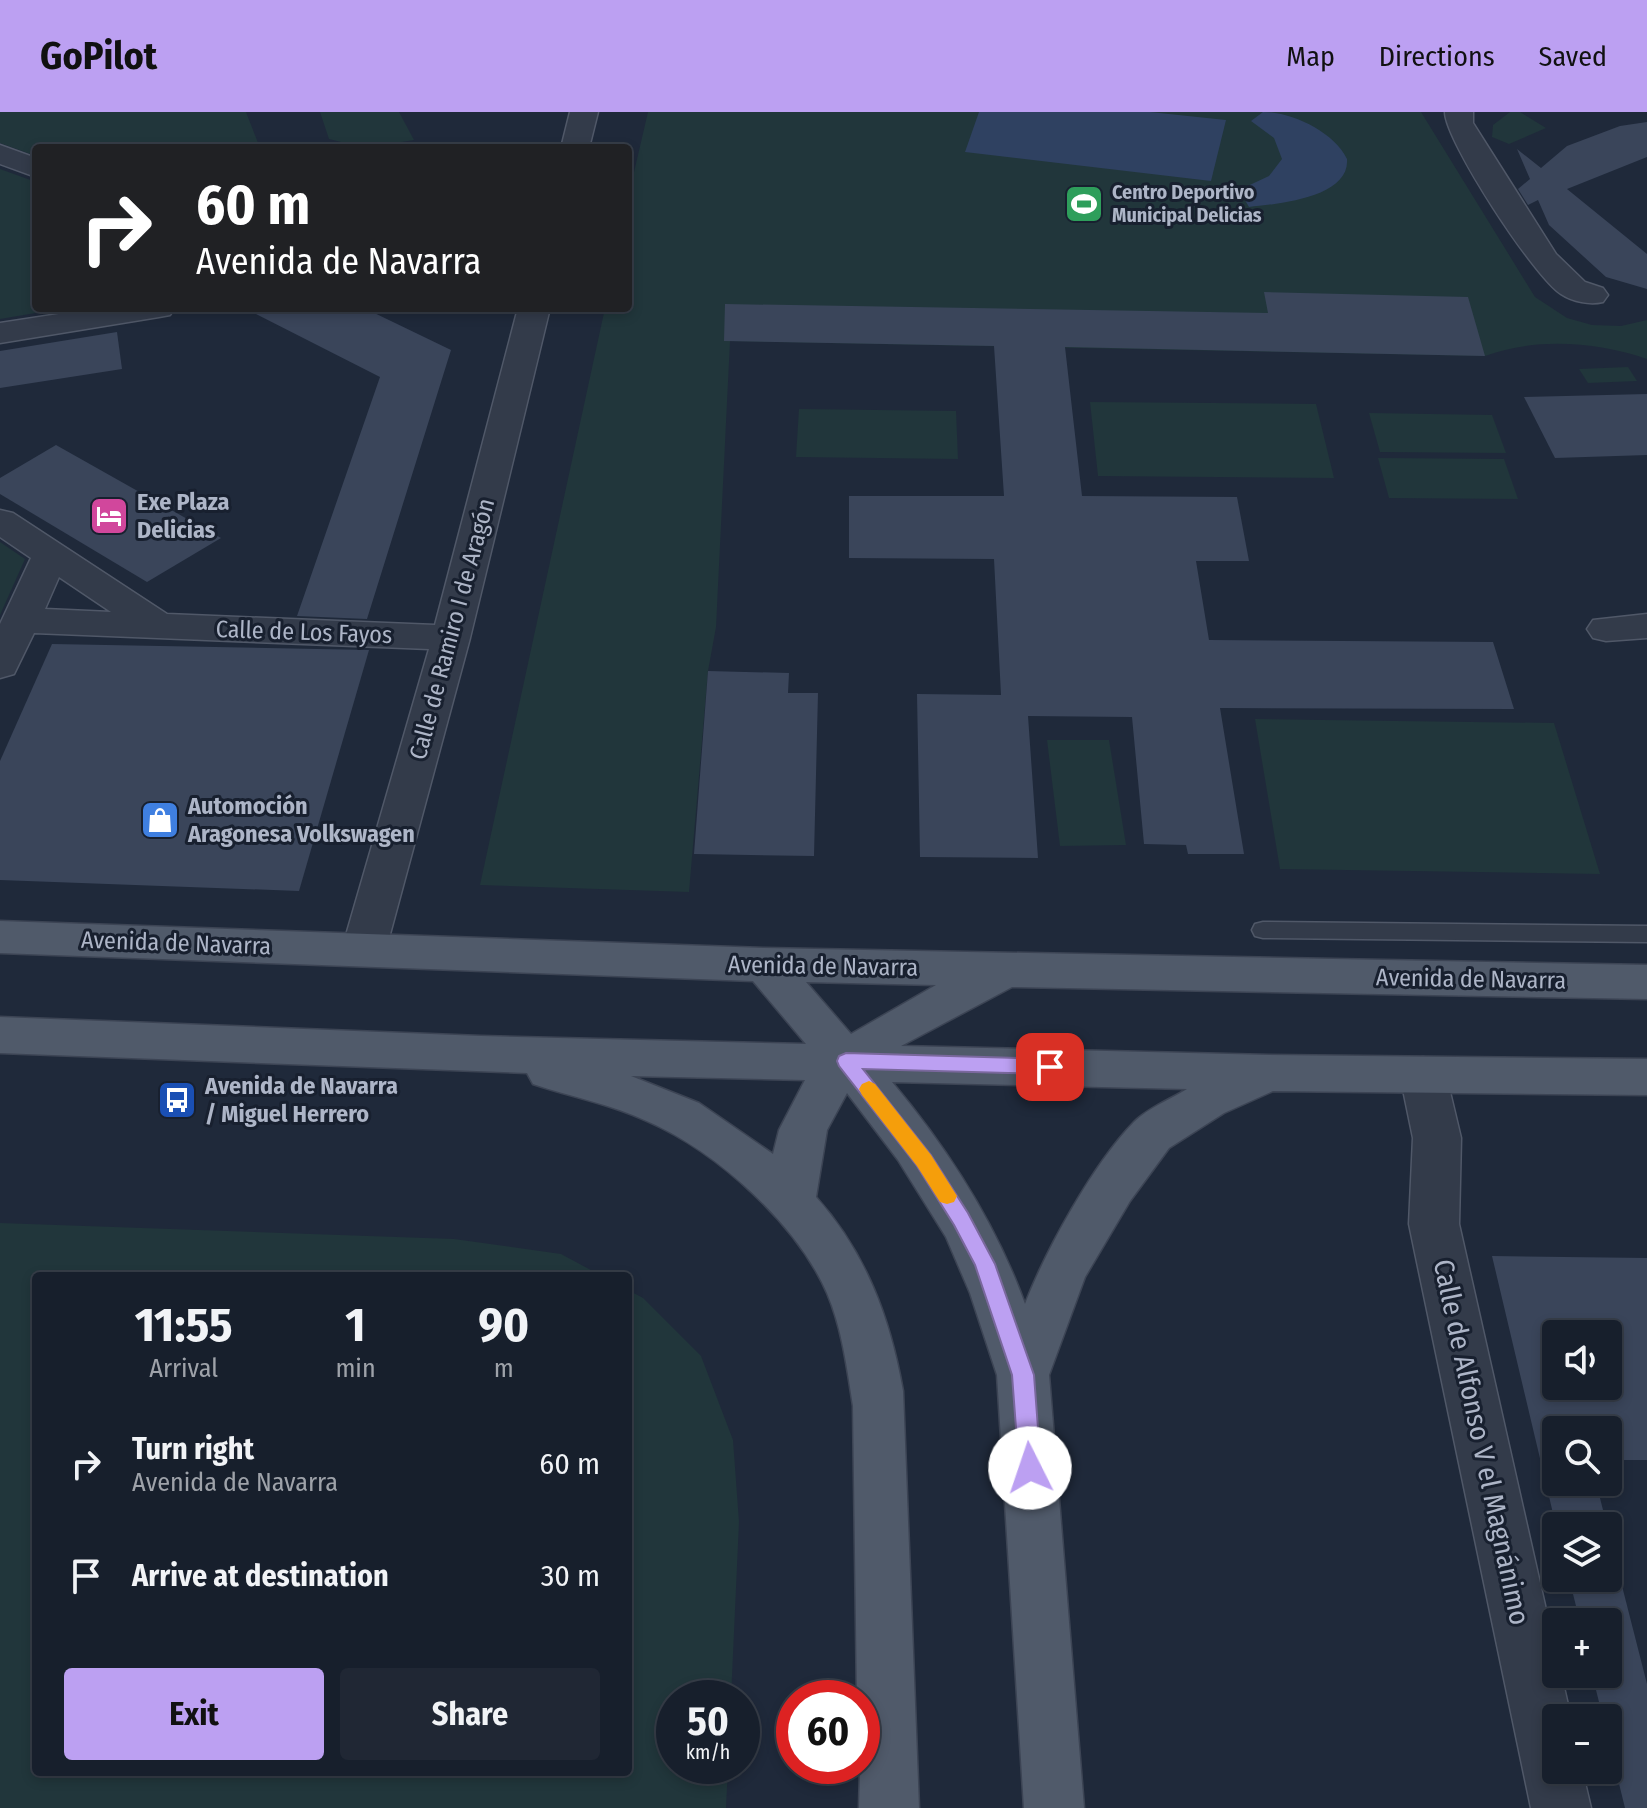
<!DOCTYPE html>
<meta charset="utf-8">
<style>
:root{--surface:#171f2c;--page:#202734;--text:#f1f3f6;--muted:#9ea2a9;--line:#363d48;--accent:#bca0f2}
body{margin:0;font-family:"Fira Sans Condensed",sans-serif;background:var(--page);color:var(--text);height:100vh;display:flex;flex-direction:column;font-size:30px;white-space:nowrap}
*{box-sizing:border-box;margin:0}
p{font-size:26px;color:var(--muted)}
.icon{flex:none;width:44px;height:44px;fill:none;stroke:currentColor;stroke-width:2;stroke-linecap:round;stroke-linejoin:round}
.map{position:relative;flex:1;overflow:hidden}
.details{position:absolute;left:32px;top:1160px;width:600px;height:504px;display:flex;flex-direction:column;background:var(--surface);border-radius:8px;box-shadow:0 4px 12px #0003,0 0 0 2px var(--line)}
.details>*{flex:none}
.top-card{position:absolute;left:32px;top:32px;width:600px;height:168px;border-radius:8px;box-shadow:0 4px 12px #0003,0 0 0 2px var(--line);background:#202124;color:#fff;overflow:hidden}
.buttons{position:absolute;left:1542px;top:1208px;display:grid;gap:16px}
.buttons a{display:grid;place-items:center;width:80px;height:80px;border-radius:8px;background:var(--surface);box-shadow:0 4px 12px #0003,0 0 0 2px var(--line);font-size:40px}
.speed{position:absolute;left:656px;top:1568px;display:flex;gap:16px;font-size:40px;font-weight:700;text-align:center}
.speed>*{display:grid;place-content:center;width:104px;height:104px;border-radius:50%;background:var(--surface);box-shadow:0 4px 12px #0003,0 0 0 2px var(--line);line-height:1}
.speed small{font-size:20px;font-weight:400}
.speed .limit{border:12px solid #d22;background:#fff;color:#111}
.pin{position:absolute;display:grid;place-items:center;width:68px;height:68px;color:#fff;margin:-34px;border-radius:16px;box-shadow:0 4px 12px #0006}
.me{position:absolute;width:88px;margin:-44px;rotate:356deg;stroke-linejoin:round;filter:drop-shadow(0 0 6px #0008)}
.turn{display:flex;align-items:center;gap:28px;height:168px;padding:0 32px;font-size:36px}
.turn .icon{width:104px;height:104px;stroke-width:2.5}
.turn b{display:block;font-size:56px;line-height:68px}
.eta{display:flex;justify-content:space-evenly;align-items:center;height:136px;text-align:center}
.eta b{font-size:48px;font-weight:700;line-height:56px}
.action{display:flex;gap:16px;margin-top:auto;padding:16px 32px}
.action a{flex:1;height:92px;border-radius:8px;background:var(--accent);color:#111;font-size:32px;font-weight:700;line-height:92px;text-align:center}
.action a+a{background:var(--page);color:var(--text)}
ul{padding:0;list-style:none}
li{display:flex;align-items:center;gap:24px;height:112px;padding:0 32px}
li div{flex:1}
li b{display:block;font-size:30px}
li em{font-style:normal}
header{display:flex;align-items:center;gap:48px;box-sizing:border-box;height:112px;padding:0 40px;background:var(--accent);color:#111}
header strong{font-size:38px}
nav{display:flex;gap:44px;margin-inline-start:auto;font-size:28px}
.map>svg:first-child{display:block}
.green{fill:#21363b}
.water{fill:#2f4161}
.building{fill:#3a455a;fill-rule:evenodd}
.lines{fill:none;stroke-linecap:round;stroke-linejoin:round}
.lane-casing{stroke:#505868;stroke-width:3}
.street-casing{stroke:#505868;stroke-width:3}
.primary-casing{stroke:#3c4454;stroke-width:3}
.lane{fill:#333b4a;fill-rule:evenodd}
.street{fill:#333b4a;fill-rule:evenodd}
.primary{fill:#505a6a;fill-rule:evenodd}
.route{fill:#bca0f2;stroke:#7a689d;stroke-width:2}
.slow{fill:#f59e0b}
.labels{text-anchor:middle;stroke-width:6;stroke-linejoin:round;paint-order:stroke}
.far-poi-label{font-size:20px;font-weight:bold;fill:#adb5c7;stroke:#18202f;text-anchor:start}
.poi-label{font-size:24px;font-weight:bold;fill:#adb5c7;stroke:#18202f;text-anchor:start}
.street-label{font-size:24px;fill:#adb5c7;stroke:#18202f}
.near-street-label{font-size:28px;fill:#adb5c7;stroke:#18202f}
</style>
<header>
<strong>GoPilot</strong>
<nav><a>Map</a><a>Directions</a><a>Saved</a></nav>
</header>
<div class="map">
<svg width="1647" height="1696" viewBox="0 0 1647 1696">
<rect width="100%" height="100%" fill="#1f293a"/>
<g class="green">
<path d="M 0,0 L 246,0 L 260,36 L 36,36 L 36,44 L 0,31 Z"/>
<path d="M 320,0 L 399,0 L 414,28 L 365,36 L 329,27 Z"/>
<path d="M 648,0 L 1421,0 L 1535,185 L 1567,206 L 1592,213 L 1621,214 L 1647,208 L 1647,247 C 1597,230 1536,225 1485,244 L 730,229 L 716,515 L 708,559 L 689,780 L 480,773 L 605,196 L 628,196 L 628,86 Z"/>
<path d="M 1510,0 L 1520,0 L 1546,16 L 1509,32 L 1492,25 L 1493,13 Z"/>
<path d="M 0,57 L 36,70 L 36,196 L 65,196 L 0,207 Z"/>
<path d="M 1628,255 L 1637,269 L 1588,271 L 1579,257 Z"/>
<path d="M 1090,290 L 1316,292 L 1334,366 L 1098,364 Z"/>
<path d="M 799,297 L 956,299 L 958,347 L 796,345 Z"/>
<path d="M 1369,301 L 1492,303 L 1506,341 L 1380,340 Z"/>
<path d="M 1378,346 L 1504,347 L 1518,387 L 1389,386 Z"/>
<path d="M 0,430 L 25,447 L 0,503 Z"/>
<path d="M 1255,607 L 1554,611 L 1600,762 L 1280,757 Z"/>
<path d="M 1047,628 L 1109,628 L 1126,733 L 1060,734 Z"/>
<path d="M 0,1111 L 454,1127 L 561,1142 L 602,1164 L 36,1164 L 36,1660 L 628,1660 L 628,1178 L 643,1186 L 701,1244 L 733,1328 L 739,1410 L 731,1586 L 674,1586 L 674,1654 L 728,1654 L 726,1696 L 0,1696 Z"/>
</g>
<g class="water">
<path d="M 979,0 L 1150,0 L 1226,8 L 1211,69 L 965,40 Z"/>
<path d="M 1263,0 C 1292,0 1334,20 1347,47 C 1350,86 1277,92 1249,95 L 1239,78 L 1269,64 L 1282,47 L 1274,26 L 1251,9 Z"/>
</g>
<g class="building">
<path d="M 1647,10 L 1647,45 L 1567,77 L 1647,142 L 1647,177 L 1606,165 L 1549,113 L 1538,88 L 1528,93 L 1518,77 L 1530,67 L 1517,37 L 1541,56 L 1567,34 L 1620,14 Z"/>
<path d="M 1264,180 L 1468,185 L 1485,244 L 1065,235 L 1082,384 L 1237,385 L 1249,449 L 1196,449 L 1209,528 L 1493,530 L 1514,597 L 1220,596 L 1244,742 L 1188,742 L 1186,733 L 1144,732 L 1132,605 L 1028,604 L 1038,746 L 920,745 L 917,582 L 1001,583 L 994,447 L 849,446 L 849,384 L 1004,384 L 994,234 L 724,229 L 725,192 L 1268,201 Z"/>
<path d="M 244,196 L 364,196 L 451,238 L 367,507 L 297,504 L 380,265 Z"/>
<path d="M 117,220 L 122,257 L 0,276 L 0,239 Z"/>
<path d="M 1647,282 L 1647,343 L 1555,346 L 1524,285 Z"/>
<path d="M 56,333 L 221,426 L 147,470 L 0,382 L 0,366 Z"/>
<path d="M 52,532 L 369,538 L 299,779 L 0,768 L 0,649 Z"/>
<path d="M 708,559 L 789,561 L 788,581 L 818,581 L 814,744 L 694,742 Z"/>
<path d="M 1492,1144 L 1647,1146 L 1647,1348 L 1608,1348 L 1608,1318 L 1556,1318 L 1556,1370 L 1596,1370 L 1607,1414 L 1556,1414 ZM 1556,1222 L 1608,1222 L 1608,1274 L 1556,1274 Z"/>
<path d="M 1608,1419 L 1647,1572 L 1647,1696 L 1625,1696 L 1608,1627 L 1608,1606 L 1603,1606 L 1592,1562 L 1608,1562 L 1608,1510 L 1580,1510 L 1569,1466 L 1608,1466 Z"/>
</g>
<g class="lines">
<g class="lane-casing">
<path id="lane" d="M 1263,810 L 1647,814 L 1647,830 L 1263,826 L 1255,824 L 1252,818 L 1255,812 Z"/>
</g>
<g class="street-casing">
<g id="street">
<path d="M 570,0 L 598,0 L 589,36 L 561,36 Z"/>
<path d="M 1445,0 L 1473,0 L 1473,11 L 1556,142 L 1585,170 L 1603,176 L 1608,183 L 1603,190 C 1590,193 1573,190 1561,182 C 1535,166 1445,29 1445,0 Z"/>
<path d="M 0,33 L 36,46 L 36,65 L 0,52 Z"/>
<path d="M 98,196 L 175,196 L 170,203 L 159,205 L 0,231 L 0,211 Z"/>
<path d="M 518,196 L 550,196 L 470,526 L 386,837 L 379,849 L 364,853 L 349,849 L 342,837 L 429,537 L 34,521 L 14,562 L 0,566 L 0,512 L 31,446 L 0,425 L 0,398 L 13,401 L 167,502 L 435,513 ZM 59,465 L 111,500 L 45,497 Z"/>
<path d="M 1647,502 L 1647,526 L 1606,529 L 1593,526 L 1587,517 L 1593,508 Z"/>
<path d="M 1423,945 L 1439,950 L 1446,963 L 1461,1026 L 1459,1112 L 1556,1542 L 1556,1562 L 1561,1562 L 1571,1606 L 1556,1606 L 1556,1658 L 1582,1658 L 1591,1696 L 1531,1696 L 1409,1112 L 1413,1026 L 1400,963 L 1407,950 Z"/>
</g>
</g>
<g class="primary-casing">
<path id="primary" d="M 0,809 L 765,836 L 1647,853 L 1647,887 L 1012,875 L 901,934 L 1270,943 L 1647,947 L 1647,983 L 1273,979 L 1224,1001 L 1169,1036 L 1130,1089 L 1085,1165 L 1049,1263 L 1084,1696 L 1024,1696 L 997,1263 L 970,1181 L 946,1125 L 898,1048 L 847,981 L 827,1018 L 816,1085 C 866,1141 890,1206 903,1279 L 919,1696 L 859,1696 L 862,1586 L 857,1586 L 853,1294 C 847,1256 842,1216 827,1181 C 797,1112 717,1040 649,1010 C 611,992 572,985 533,972 L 527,961 L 0,941 L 0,905 L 481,924 L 806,932 L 753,869 L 0,841 ZM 806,870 L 936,873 L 851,922 ZM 631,964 L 805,968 L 779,1018 L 773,1042 L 699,991 ZM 892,970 L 1187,977 C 1171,987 1148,996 1134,1010 C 1093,1052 1046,1138 1025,1192 C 995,1110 948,1037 892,970 Z"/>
</g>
<use href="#lane" class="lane"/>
<use href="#street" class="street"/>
<use href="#primary" class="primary"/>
</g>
<path class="route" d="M 846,941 L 1050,947 L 1057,949 L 1060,955 L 1057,960 L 1050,962 L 863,957 L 931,1043 L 968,1101 L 995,1152 L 1034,1263 L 1041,1356 L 1038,1363 L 1030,1366 L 1022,1363 L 1019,1356 L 1012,1263 L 975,1153 L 954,1113 L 917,1054 L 839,954 L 837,949 L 839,944 Z"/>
<path class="slow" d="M 869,969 L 875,972 L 931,1043 L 957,1084 L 954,1090 L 947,1092 L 940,1090 L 917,1054 L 862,983 L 859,977 L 862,972 Z"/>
<defs>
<g id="stadium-square" transform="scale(2)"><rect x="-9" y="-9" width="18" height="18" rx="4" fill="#2e9e5b" stroke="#18202f"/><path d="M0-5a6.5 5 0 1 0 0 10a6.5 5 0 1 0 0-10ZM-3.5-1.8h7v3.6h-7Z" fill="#fff"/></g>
<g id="hotel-square" transform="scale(2)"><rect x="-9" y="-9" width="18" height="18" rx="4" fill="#d1479c" stroke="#18202f"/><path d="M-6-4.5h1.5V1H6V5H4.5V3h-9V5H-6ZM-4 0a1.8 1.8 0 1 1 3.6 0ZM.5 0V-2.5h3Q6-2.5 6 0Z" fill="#fff"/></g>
<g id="shop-square" transform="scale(2)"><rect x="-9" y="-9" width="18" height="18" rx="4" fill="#3f7fe0" stroke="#18202f"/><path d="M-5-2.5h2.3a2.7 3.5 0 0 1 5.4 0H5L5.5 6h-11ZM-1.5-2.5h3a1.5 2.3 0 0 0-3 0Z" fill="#fff"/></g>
<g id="bus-square" transform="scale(2)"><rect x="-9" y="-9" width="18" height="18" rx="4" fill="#1a4fb4" stroke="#18202f"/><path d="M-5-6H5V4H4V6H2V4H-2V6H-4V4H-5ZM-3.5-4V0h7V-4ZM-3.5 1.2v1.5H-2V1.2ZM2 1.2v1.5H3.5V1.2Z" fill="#fff"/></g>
</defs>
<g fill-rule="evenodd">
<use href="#stadium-square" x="1084" y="92"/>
<use href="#hotel-square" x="109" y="404"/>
<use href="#shop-square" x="160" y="708"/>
<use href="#bus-square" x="177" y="988"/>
</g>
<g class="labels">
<g class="far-poi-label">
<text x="1112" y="87">Centro Deportivo<tspan x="1112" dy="23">Municipal Delicias</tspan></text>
</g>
<g class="poi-label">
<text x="137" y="398">Exe Plaza<tspan x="137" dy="28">Delicias</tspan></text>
<text x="188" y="702">Automoción<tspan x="188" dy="28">Aragonesa Volkswagen</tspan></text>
<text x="205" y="982">Avenida de Navarra<tspan x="205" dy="28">/ Miguel Herrero</tspan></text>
</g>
<g class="street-label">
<text transform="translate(452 517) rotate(-75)" y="8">Calle de Ramiro I de Aragón</text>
<text transform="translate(304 520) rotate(2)" y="8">Calle de Los Fayos</text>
<text transform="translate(176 831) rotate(2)" y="8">Avenida de Navarra</text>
<text transform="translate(823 854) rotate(1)" y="8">Avenida de Navarra</text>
<text transform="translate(1471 867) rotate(1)" y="8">Avenida de Navarra</text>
</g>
<g class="near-street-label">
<text transform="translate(1482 1330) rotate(78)" y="10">Calle de Alfonso V el Magnánimo</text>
</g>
</g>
</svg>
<div class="buttons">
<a><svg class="icon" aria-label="sound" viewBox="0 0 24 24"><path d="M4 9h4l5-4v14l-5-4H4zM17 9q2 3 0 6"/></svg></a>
<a><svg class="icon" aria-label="search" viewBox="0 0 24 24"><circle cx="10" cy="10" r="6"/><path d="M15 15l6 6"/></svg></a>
<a><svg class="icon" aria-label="layers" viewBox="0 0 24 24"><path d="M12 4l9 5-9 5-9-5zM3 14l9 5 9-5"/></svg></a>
<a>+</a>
<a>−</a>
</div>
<div class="speed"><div>50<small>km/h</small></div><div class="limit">60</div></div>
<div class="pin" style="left:1050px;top:955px;background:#d93025"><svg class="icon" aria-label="arrive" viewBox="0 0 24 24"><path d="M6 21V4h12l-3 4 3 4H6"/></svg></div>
<svg class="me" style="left:1030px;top:1356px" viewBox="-20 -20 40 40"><circle r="19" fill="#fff"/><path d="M0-13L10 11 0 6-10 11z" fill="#bca0f2"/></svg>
<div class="top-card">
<div class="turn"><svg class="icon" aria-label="right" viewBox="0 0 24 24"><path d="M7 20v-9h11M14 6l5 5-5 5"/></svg><div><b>60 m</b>Avenida de Navarra</div></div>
</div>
<section class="details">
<div class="eta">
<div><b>11:55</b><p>Arrival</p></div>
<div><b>1</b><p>min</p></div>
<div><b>90</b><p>m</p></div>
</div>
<ul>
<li><svg class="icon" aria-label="right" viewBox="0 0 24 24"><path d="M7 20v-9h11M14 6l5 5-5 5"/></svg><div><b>Turn right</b><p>Avenida de Navarra</p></div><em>60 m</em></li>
<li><svg class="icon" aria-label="arrive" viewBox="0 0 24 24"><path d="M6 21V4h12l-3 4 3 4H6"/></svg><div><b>Arrive at destination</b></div><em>30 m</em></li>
</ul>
<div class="action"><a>Exit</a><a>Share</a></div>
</section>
</div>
